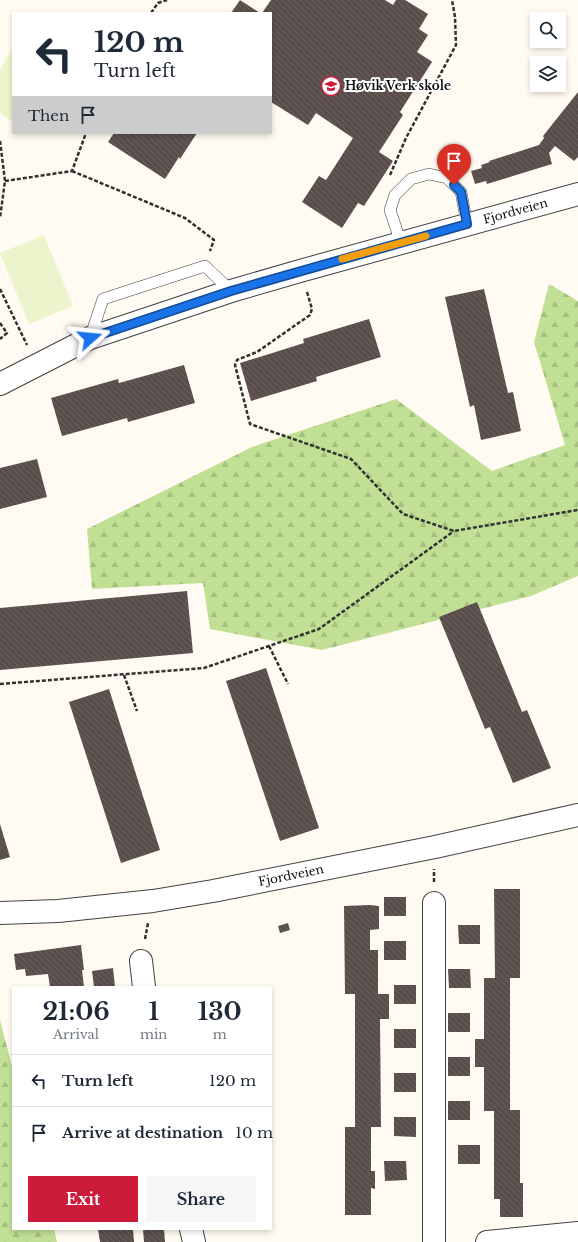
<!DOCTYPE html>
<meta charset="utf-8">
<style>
:root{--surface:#fff;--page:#f6f6f7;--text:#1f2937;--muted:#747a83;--line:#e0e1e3;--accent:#cc1b3b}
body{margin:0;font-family:"Libre Baskerville",serif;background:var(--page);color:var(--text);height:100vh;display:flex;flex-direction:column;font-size:15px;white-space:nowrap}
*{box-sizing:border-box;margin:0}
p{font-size:13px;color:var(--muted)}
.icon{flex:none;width:22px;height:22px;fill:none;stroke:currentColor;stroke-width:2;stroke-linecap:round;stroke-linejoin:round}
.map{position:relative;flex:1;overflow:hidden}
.panel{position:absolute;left:12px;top:986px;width:260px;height:244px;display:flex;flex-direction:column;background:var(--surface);border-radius:0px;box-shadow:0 2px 6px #0003}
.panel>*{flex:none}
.top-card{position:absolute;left:12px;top:12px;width:260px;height:122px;border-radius:0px;box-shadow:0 2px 6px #0003;background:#fff;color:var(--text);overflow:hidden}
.buttons{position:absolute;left:530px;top:12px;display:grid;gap:8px}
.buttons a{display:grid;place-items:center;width:36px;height:36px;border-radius:0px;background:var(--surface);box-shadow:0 2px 6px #0003;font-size:20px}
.pin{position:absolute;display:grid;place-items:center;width:34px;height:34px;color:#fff;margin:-41px -17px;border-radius:50% 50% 50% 0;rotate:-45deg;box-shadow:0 0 4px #0007}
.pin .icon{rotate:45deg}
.me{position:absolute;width:44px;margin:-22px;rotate:72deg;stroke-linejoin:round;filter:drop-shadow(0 0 3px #0008)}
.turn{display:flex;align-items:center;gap:14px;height:84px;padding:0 16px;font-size:18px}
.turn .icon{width:52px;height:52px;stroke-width:2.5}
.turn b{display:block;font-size:28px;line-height:34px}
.then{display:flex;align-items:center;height:38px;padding:0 16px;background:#0003;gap:8px;font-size:15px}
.eta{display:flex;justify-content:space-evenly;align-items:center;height:68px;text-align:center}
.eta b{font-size:24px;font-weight:800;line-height:28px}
.button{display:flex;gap:8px;margin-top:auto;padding:8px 16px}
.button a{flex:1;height:46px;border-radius:0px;background:var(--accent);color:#fff;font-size:16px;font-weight:800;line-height:46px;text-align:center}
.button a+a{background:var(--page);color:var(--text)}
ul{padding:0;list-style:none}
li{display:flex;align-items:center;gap:12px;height:52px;padding:0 16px;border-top:1px solid var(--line)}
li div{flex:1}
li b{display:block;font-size:15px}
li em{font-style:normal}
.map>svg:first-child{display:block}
.forest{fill:url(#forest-firs)}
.pitch{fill:#ebf4ca}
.building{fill:url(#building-back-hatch)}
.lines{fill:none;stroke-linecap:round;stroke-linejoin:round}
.lane-casing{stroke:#424242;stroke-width:12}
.street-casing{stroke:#424242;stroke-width:24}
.path{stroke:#313131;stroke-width:2.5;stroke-dasharray:4 2;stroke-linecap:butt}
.lane{stroke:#fff;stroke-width:11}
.street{stroke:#fff;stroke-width:22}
.route-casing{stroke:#114b97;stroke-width:10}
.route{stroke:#1a73e8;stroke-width:7}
.slow{stroke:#f59e0b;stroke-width:7}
.labels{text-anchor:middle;stroke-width:4;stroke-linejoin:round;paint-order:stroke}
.poi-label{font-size:12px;font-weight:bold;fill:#0f0f0f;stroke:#fff;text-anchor:start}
.street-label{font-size:12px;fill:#0f0f0f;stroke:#fff}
</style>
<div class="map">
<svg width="578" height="1242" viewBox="0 0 578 1242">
<defs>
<pattern id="forest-firs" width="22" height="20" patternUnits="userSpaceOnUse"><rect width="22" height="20" fill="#c1e095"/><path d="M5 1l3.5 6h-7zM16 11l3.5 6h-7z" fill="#a5bf7f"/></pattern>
<pattern id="building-back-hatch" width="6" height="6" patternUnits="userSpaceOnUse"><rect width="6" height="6" fill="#594e4b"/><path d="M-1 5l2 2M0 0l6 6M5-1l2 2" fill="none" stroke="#6c6361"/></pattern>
</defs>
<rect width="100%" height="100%" fill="#fffbf2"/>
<g class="forest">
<path d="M 549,284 L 578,301 L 578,576 L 531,596 L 322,650 L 210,629 L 203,583 L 92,589 L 87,529 L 252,447 L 396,399 L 492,471 L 565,445 L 534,342 Z"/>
<path d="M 0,1020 L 13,1070 L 13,1229 L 54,1229 L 57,1242 L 0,1242 Z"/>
</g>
<g class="pitch">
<path d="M 13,47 L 13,122 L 0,112 L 0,70 Z"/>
<path d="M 44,235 L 73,306 L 29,324 L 0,253 Z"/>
</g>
<g class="building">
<path d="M 240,0 L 260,13 L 231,13 Z"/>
<path d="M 271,0 L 385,0 L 393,5 L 396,0 L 405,0 L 428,14 L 419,29 L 428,35 L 417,52 L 431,61 L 432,62 L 400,112 L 403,115 L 379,152 L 393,161 L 364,206 L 358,203 L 342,228 L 302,202 L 319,176 L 326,180 L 353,138 L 316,113 L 308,125 L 271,102 L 271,13 L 262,13 Z"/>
<path d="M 578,92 L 578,157 L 574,161 L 555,146 L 549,153 L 552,164 L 487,184 L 486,181 L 475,184 L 471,171 L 482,168 L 481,165 L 490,162 L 489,161 L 539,145 L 544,138 L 543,136 Z"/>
<path d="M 114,133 L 197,133 L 180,159 L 179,157 L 165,179 L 108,142 Z"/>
<path d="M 484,289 L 508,393 L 513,392 L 521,431 L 481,440 L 474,405 L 470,407 L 445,297 Z"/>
<path d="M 369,319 L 381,357 L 316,377 L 317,381 L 251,401 L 240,363 L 304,343 L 303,339 Z"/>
<path d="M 184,365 L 195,403 L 128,422 L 127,418 L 62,436 L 51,398 L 118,379 L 119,383 Z"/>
<path d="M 37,459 L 47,497 L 0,509 L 0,468 Z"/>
<path d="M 187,591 L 193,653 L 0,670 L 0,608 Z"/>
<path d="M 477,602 L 522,712 L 527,710 L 551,768 L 513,783 L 490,727 L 485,729 L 439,617 Z"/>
<path d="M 266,668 L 319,828 L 280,841 L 226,681 Z"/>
<path d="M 109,689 L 160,850 L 121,863 L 69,702 Z"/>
<path d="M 0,824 L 10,857 L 0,860 Z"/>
<path d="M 494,889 L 520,889 L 520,978 L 510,978 L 510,1110 L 520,1110 L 520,1183 L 523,1183 L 523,1217 L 500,1217 L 500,1199 L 494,1199 L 494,1111 L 484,1111 L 484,1067 L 475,1067 L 475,1039 L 484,1039 L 484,978 L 495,978 Z"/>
<rect x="384" y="897" width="22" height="19"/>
<path d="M 370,905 L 379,906 L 379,929 L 370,930 L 370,950 L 378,950 L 378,994 L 389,994 L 389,1019 L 380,1019 L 381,1127 L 371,1127 L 371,1171 L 375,1171 L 375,1189 L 371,1188 L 371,1215 L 345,1215 L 345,1127 L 355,1127 L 355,994 L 345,994 L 344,906 Z"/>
<path d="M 288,923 L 290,930 L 280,933 L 278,926 Z"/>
<path d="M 458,925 L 480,925 L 480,944 L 459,944 Z"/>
<rect x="384" y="941" width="22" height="19"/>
<path d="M 81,945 L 84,970 L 82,970 L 84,987 L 50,987 L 48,974 L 26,976 L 25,969 L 16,970 L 14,954 Z"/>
<path d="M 113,968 L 115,987 L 94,987 L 92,971 Z"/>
<path d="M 448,969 L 470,969 L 471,988 L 449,988 Z"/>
<rect x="394" y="985" width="22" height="19"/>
<rect x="448" y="1013" width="22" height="19"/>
<rect x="394" y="1029" width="22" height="19"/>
<rect x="448" y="1057" width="22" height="19"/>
<rect x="394" y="1073" width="22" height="19"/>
<rect x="448" y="1101" width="22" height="19"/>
<path d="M 394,1117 L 416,1117 L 416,1137 L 394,1136 Z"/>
<rect x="458" y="1145" width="22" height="19"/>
<path d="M 384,1161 L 406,1161 L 407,1180 L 385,1181 Z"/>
<path d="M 98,1229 L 133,1229 L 134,1242 L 100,1242 Z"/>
<path d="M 143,1229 L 164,1229 L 165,1242 L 144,1242 Z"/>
</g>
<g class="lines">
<g class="lane-casing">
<g id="lane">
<path d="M 401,243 L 390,210 L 395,195 L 411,179 L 429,174 L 447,178 L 461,192 L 467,224"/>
<path d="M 90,338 L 103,299 L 205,266 L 231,291"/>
</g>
</g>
<g class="street-casing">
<g id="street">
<path id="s1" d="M 0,384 L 90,338 L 231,291 L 300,271 L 578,194"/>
<path d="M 434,903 L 434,1242"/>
<path id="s2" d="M 0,913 L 58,911 L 153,901 L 213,891 L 435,847 L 578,815"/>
<path d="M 141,961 L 144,987"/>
<path d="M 191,1229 L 194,1242"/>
<path d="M 487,1242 L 578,1233"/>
</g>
</g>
<g class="path">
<path d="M 151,13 L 158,3 L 167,0"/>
<path d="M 0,141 L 5,181 L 0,218"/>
<path d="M 72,171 L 185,218 L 214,240 L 210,251"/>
<path d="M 390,175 L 406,138 L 456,45 L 455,17 L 452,0"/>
<path d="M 5,181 L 72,171 L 86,133"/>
<path d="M 0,289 L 27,345"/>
<path d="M 307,292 L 312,309 L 310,315 L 257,352 L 237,360 L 235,365 L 250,424 L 351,459 L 403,514 L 454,531 L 578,510"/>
<path d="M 0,323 L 7,333 L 0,339"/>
<path d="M 269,646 L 288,684"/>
<path d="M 124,675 L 137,711"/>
<path d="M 0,684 L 204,668 L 319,629 L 454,531"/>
<path d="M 434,882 L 434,869"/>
<path d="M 145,939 L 148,923"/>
</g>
<use href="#lane" class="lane"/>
<use href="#street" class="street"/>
</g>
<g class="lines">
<g class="route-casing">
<path id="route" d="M 90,338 L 231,291 L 467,224 L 461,192 L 454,185"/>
</g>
<use href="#route" class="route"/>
<path class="slow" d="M 342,259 L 426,236"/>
</g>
<defs>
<g id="school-ring" transform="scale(1)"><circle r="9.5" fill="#fff" stroke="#cc1b3b" stroke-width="1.5"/><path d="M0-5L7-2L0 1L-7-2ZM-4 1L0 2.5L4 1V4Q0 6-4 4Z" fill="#cc1b3b"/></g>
</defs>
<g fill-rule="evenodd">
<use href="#school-ring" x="331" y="86"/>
</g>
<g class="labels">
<g class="poi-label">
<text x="345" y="90">Høvik Verk skole</text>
</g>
<g class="street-label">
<text dy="4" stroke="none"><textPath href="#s1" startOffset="545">Fjordveien</textPath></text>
<text dy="4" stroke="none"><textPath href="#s2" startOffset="294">Fjordveien</textPath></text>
</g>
</g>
</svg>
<div class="buttons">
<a><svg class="icon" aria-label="search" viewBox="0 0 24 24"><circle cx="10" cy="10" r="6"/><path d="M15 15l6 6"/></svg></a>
<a><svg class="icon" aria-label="layers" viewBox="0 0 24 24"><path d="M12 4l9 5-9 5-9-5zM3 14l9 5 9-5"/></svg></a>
</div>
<div class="pin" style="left:454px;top:185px;background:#d93025"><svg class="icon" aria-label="arrive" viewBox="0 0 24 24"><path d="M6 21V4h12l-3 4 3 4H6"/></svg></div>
<svg class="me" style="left:90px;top:338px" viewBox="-20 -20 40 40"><path d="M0-17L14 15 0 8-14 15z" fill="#1a73e8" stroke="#fff" stroke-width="4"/></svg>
<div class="top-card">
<div class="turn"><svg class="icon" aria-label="left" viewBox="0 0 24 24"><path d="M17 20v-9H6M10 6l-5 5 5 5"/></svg><div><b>120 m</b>Turn left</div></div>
<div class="then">Then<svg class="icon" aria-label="arrive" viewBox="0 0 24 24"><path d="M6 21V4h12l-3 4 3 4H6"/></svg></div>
</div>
<section class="panel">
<div class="eta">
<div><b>21:06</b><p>Arrival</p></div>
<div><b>1</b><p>min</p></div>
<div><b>130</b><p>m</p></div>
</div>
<ul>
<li><svg class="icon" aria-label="left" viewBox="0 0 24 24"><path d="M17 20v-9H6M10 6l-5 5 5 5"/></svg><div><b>Turn left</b></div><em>120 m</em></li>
<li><svg class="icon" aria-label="arrive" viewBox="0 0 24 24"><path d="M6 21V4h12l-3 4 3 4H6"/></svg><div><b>Arrive at destination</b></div><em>10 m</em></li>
</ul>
<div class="button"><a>Exit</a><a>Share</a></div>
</section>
</div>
